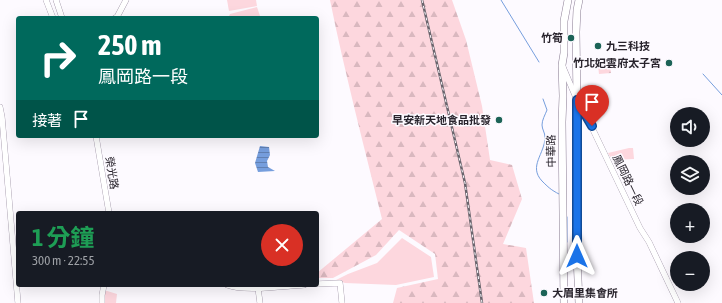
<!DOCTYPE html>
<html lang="zh-TW">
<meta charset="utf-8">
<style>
:root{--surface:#171b24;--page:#242831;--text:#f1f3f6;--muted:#9ea1a6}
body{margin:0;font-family:"Asap Condensed","Noto Sans TC",sans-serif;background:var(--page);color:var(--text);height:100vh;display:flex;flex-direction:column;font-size:15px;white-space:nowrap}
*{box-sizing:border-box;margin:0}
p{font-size:13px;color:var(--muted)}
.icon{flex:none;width:22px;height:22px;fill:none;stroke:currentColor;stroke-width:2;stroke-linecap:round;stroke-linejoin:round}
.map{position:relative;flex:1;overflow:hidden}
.details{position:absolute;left:16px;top:211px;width:303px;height:76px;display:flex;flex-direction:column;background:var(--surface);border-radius:4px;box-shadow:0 4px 16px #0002}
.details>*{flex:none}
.top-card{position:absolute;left:16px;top:16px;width:303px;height:122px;border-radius:4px;box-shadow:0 4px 16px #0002;background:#00695c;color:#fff;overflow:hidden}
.fabs{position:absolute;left:670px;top:107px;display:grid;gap:8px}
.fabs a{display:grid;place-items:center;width:40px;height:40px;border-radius:50%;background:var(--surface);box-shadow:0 4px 16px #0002;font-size:20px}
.pin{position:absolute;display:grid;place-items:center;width:34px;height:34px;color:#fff;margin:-41px -17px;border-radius:50% 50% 50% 0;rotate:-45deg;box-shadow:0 0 4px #0007}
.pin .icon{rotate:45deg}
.me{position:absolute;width:44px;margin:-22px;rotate:0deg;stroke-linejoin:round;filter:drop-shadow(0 0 3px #0008)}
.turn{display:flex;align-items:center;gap:14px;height:84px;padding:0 16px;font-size:18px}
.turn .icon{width:52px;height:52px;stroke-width:2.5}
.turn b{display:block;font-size:28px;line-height:34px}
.then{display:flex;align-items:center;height:38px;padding:0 16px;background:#0003;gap:8px;font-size:15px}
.round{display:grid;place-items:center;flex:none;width:42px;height:42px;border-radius:21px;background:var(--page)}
.summary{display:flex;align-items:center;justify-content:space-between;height:68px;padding:0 16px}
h1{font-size:24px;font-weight:700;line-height:30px;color:#1e9e55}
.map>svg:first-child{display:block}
.green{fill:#fdd7de}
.forest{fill:url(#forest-firs)}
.water{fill:url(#water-rules)}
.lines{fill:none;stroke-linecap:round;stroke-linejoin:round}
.stream{stroke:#769edd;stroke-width:1}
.minor-casing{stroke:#8a7d93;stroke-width:6}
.major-casing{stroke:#8a7d93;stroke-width:8}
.minor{stroke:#fff;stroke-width:5.5}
.major{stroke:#fff;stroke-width:7}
.rail-casing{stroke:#69646c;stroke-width:2.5}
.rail{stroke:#fdfaff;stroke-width:1;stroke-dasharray:3;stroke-linecap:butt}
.route-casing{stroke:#114b97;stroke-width:10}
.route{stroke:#1a73e8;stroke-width:7}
.poi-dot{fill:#1c6357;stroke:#fdfaff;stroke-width:1.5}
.labels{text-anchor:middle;stroke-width:3;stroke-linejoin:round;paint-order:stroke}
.poi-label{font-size:11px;font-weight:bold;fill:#28232c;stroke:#fdfaff;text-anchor:end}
.street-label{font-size:11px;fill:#28232c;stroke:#fdfaff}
</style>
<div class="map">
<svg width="722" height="303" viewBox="0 0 722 303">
<defs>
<pattern id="forest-firs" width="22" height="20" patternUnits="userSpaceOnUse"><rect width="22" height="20" fill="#fdd7de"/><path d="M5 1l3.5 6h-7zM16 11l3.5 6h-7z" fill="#d9b8bf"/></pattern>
<pattern id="water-rules" width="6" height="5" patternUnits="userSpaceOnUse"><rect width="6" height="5" fill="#769edd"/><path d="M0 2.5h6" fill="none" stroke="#6180b3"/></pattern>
</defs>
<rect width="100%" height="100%" fill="#fdfaff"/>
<g class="green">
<path d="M 227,0 L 256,0 L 257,6 L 229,11 Z"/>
<path d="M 257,7 L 260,16 L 249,18 L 228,18 L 230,14 Z"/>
<path d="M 629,148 L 633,148 L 634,159 L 612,160 L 608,153 Z"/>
<path d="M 402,238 L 431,257 L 434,277 L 396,285 L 345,283 L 336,280 L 348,274 L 377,263 Z"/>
<path d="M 104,290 L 117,294 L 116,303 L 104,303 Z"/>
</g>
<g class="forest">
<path d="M 330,0 L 452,0 L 466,40 L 482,106 L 490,160 L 512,165 L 522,199 L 503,244 L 526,248 L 534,303 L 393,303 L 397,288 L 438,279 L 435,254 L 399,230 L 376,255 L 333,278 L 317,278 L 317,273 L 382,219 C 364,146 345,74 330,0 Z"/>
<path d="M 610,64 L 611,73 L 599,74 L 598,65 Z"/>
</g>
<path class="water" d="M 260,146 L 269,147 L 270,155 L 267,161 L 268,167 L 275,171 L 258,172 L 255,163 Z"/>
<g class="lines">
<g class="stream">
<path d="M 501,0 L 539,62"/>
<path d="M 703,74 L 722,95"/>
<path d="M 543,99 L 547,110 C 545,115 542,120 542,125 C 542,129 545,133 545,137 C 545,154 528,166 542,181 C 548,187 551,190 559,194"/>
<path d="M 567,217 L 567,242"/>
</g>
<g class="minor-casing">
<g id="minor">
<path d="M 46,0 L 53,18"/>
<path d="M 56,0 L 62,18"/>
<path d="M 115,18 L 117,17 L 126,0"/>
<path d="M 563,67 L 577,100 L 585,113 L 640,228 L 649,242 L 678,303"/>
<path d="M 0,107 L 2,117 L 18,303"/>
<path d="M 96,136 L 109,213"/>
<path d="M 317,284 L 340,283 L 342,303"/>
<path d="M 227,285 C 245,292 284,286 304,285"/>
<path d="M 258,288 L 260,303"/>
<path d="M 102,303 L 102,295 L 104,285"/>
</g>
</g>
<g class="major-casing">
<g id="major">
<path d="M 579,0 L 577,10 L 576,32 L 577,100 L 577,256 L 579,303"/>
<path d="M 564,303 L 562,122 L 563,96 L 562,65 L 564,53 L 564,21 L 568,0"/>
</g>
</g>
<use href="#minor" class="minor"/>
<use href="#major" class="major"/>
<g class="rail-casing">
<path id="rail" d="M 422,0 L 465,183 L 482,303"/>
</g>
<use href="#rail" class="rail"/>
</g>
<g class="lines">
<g class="route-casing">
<path id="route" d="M 577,256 L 577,100 L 592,126"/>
</g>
<use href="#route" class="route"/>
</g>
<g class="poi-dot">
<circle cx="571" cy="38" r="4"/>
<circle cx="598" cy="46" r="4"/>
<circle cx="669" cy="63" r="4"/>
<circle cx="499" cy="120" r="4"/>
<circle cx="544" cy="293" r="4"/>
</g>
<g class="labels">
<g class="poi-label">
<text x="563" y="42">竹筍</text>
<text x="606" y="50" text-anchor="start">九三科技</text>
<text x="661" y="67">竹北妃雲府太子宮</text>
<text x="491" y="124">早安新天地食品批發</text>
<text x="552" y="297" text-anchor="start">大眉里集會所</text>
</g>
<g class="street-label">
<text transform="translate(551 151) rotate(-91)" y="4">中華路</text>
<text transform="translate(112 173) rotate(81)" y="4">榮光路</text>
<text transform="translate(628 180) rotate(64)" y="4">鳳岡路一段</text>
</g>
</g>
</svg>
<div class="fabs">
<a><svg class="icon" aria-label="sound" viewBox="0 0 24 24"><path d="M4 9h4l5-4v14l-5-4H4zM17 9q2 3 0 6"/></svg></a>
<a><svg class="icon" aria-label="layers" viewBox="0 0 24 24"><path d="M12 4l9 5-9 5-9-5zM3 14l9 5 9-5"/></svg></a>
<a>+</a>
<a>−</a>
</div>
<div class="pin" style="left:592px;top:126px;background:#d93025"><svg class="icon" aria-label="arrive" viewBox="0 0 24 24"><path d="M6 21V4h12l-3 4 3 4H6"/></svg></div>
<svg class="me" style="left:577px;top:256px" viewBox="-20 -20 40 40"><path d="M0-17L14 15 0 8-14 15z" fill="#1a73e8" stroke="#fff" stroke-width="4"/></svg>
<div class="top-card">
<div class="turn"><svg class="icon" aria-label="right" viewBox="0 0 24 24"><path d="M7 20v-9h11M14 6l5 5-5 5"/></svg><div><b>250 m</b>鳳岡路一段</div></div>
<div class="then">接著<svg class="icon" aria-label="arrive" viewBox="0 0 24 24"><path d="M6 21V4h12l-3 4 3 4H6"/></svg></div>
</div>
<section class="details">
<div class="summary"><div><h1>1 分鐘</h1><p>300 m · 22:55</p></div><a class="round" style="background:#d93025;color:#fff"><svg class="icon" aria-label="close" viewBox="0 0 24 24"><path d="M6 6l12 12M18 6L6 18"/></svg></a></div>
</section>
</div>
